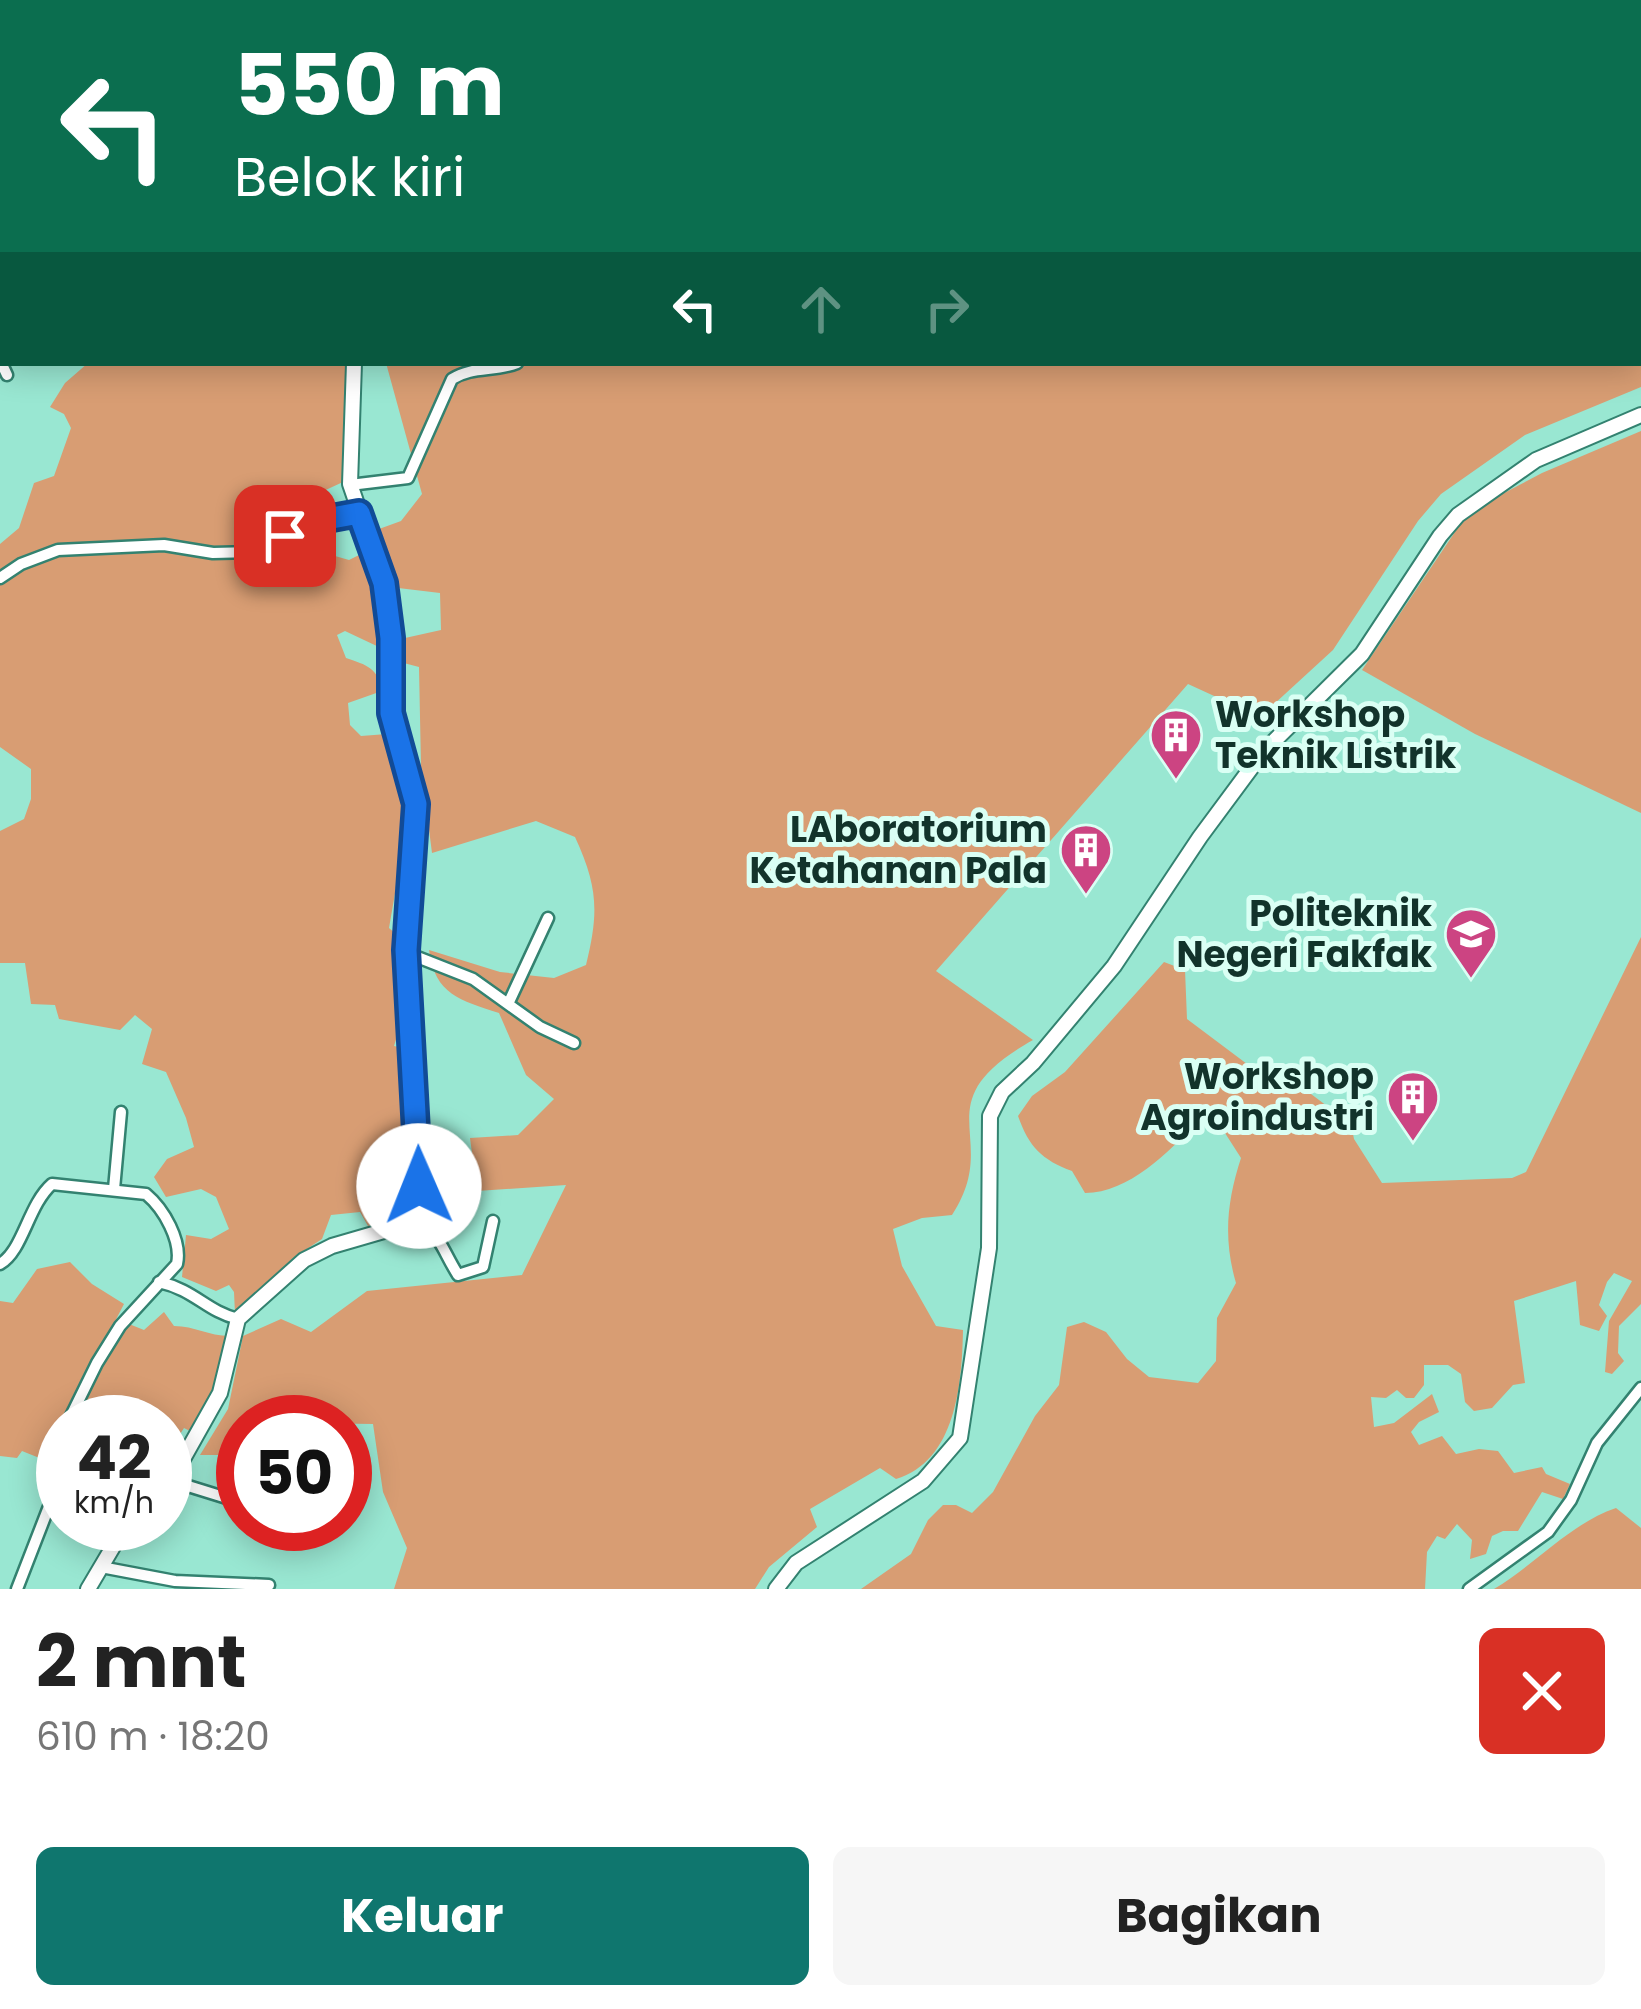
<!DOCTYPE html>
<html lang="id">
<meta charset="utf-8">
<style>
:root{--surface:#fff;--page:#f6f6f6;--text:#222;--muted:#767676;--accent:#0f766e}
body{margin:0;font-family:Poppins,sans-serif;background:var(--page);color:var(--text);height:100vh;display:flex;flex-direction:column;font-size:45px;white-space:nowrap}
*{box-sizing:border-box;margin:0}
p{font-size:39px;color:var(--muted)}
.icon{flex:none;width:66px;height:66px;fill:none;stroke:currentColor;stroke-width:2;stroke-linecap:round;stroke-linejoin:round}
.map{position:relative;height:1589px;overflow:hidden}
.details{display:flex;flex-direction:column;background:var(--surface);flex:1}
.details>*{flex:none}
.hud{position:absolute;left:0px;top:0px;width:1641px;height:366px;box-shadow:0 6px 30px #0003;background:#0b6e4f;color:#fff;overflow:hidden}
.speed{position:absolute;left:36px;top:1395px;display:flex;gap:24px;font-size:60px;font-weight:700;text-align:center}
.speed>*{display:grid;place-content:center;width:156px;height:156px;border-radius:50%;background:var(--surface);box-shadow:0 6px 30px #0003;line-height:1}
.speed small{font-size:30px;font-weight:400}
.speed .limit{border:18px solid #d22;background:#fff;color:#111}
.pin{position:absolute;display:grid;place-items:center;width:102px;height:102px;color:#fff;margin:-51px;border-radius:24px;box-shadow:0 6px 18px #0006}
.me{position:absolute;width:132px;margin:-66px;rotate:359deg;stroke-linejoin:round;filter:drop-shadow(0 0 9px #0008)}
.turn{display:flex;align-items:center;gap:42px;height:252px;padding:0 36px;font-size:54px}
.turn .icon{width:156px;height:156px;stroke-width:2.5}
.turn b{display:block;font-size:84px;line-height:102px}
.lanes{display:flex;align-items:center;height:114px;padding:0 36px;background:#0003;justify-content:center;gap:60px;direction:ltr}
.lanes .off{opacity:.35}
.round{display:grid;place-items:center;flex:none;width:126px;height:126px;border-radius:18px;background:var(--page)}
.headline{display:flex;align-items:center;justify-content:space-between;height:204px;padding:0 36px}
h1{font-size:72px;font-weight:700;line-height:90px}
.button{display:flex;gap:24px;margin-top:auto;padding:24px 36px}
.button a{flex:1;height:138px;border-radius:18px;background:var(--accent);color:#fff;font-size:48px;font-weight:700;line-height:138px;text-align:center}
.button a+a{background:var(--page);color:var(--text)}
.map>svg:first-child{display:block}
.green{fill:#d89d73}
.lines{fill:none;stroke-linecap:round;stroke-linejoin:round}
.minor-casing{stroke:#338270;stroke-width:15}
.secondary-casing{stroke:#338270;stroke-width:18}
.minor{stroke:#fff;stroke-width:10}
.secondary{stroke:#fff;stroke-width:14}
.route-casing{stroke:#114b97;stroke-width:30}
.route{stroke:#1a73e8;stroke-width:21}
.labels{text-anchor:middle;stroke-width:10;stroke-linejoin:round;paint-order:stroke}
.poi-label{font-size:36px;font-weight:bold;fill:#12332b;stroke:#dafff4;text-anchor:end}
</style>
<div class="map">
<svg width="1641" height="1589" viewBox="0 0 1641 1589">
<rect width="100%" height="100%" fill="#99e7d2"/>
<g class="green">
<path d="M 519,0 L 1641,0 L 1641,387 L 1525,435 L 1441,494 L 1418,521 L 1333,650 L 1260,717 L 1188,684 L 936,971 L 1033,1040 C 919,1104 1004,1136 952,1215 L 922,1218 L 893,1229 L 902,1266 L 936,1326 L 963,1330 C 962,1384 956,1461 896,1479 L 880,1468 L 810,1509 L 817,1527 L 769,1567 L 755,1589 L 394,1589 L 407,1548 L 383,1492 L 373,1424 L 243,1422 L 243,1455 L 200,1455 L 228,1409 L 243,1336 L 281,1319 L 311,1332 L 367,1291 L 522,1275 L 566,1185 L 477,1191 L 470,1138 L 518,1135 L 554,1099 L 526,1075 L 499,1013 C 460,1000 435,995 429,950 L 500,972 L 554,978 L 586,965 C 599,912 598,887 575,837 L 536,821 L 432,853 L 421,767 L 419,667 L 400,662 L 396,640 L 441,630 L 440,593 L 390,587 L 379,529 L 401,521 L 422,494 L 386,363 L 1638,363 L 1638,3 L 514,3 Z"/>
<path d="M 88,363 L 347,363 L 343,482 L 317,494 L 321,552 L 349,560 L 361,554 C 375,584 384,615 381,648 L 345,631 L 337,635 L 346,658 C 367,665 378,668 382,691 L 348,703 L 350,725 L 361,736 L 387,734 L 407,794 L 407,824 L 389,928 L 396,934 L 402,1020 L 394,1046 L 407,1049 L 414,1180 C 408,1204 393,1222 368,1226 L 360,1212 L 331,1215 L 322,1239 L 293,1258 L 235,1314 L 234,1292 L 229,1285 L 216,1291 L 182,1277 L 186,1235 L 211,1239 L 229,1229 L 216,1197 L 201,1189 L 166,1197 L 154,1177 L 167,1159 L 194,1147 L 186,1118 L 166,1072 L 142,1064 L 152,1029 L 135,1015 L 120,1030 L 59,1019 L 55,1005 L 31,1004 L 25,963 L 0,963 L 0,831 L 24,819 L 31,799 L 31,769 L 0,747 L 0,544 L 19,528 L 34,483 L 54,476 L 71,428 L 64,414 L 50,407 L 65,383 Z"/>
<path d="M 1641,431 L 1641,813 L 1475,734 L 1362,670 L 1461,523 L 1491,500 L 1542,473 Z"/>
<path d="M 1641,937 L 1641,1304 L 1619,1326 L 1618,1353 L 1624,1361 L 1612,1374 L 1605,1372 L 1609,1321 L 1632,1281 L 1614,1273 L 1607,1282 L 1599,1305 L 1607,1316 L 1599,1331 L 1580,1325 L 1576,1281 L 1514,1301 L 1525,1383 L 1513,1385 L 1492,1408 L 1474,1411 L 1465,1402 L 1461,1374 L 1448,1365 L 1424,1365 L 1424,1385 L 1414,1398 L 1406,1398 L 1397,1390 L 1386,1398 L 1371,1397 L 1374,1427 L 1394,1423 L 1432,1394 L 1439,1412 L 1419,1422 L 1411,1432 L 1419,1445 L 1442,1436 L 1456,1454 L 1479,1449 L 1498,1451 L 1514,1473 L 1542,1467 L 1546,1474 L 1570,1484 L 1563,1499 L 1542,1492 L 1518,1531 L 1503,1531 L 1492,1536 L 1486,1554 L 1470,1559 L 1472,1540 L 1457,1524 L 1445,1539 L 1437,1536 L 1427,1552 L 1425,1589 L 861,1589 L 911,1554 L 928,1520 L 943,1505 L 956,1505 L 972,1513 L 993,1492 L 1035,1416 L 1059,1385 L 1067,1327 L 1084,1322 L 1106,1332 L 1127,1359 L 1149,1377 L 1198,1383 L 1216,1361 L 1217,1318 L 1236,1283 C 1223,1239 1227,1201 1241,1158 L 1225,1133 L 1199,1121 C 1168,1152 1129,1193 1085,1193 L 1072,1171 C 1042,1160 1029,1147 1018,1116 L 1032,1096 L 1065,1072 L 1164,962 L 1185,970 L 1187,1019 L 1247,1064 L 1311,1094 L 1351,1124 L 1354,1139 L 1382,1183 L 1512,1178 L 1526,1172 Z"/>
<path d="M 70,1262 L 92,1284 L 124,1304 L 63,1422 L 52,1463 L 22,1451 L 17,1458 L 0,1456 L 0,1301 L 13,1303 L 37,1269 Z"/>
<path d="M 164,1312 L 174,1326 C 195,1326 208,1336 230,1336 L 217,1391 L 194,1433 L 184,1428 L 165,1457 L 165,1422 L 76,1422 L 101,1367 L 129,1324 L 144,1330 Z"/>
<path d="M 1616,1508 L 1641,1528 L 1641,1589 L 1494,1589 C 1536,1564 1571,1523 1616,1508 Z"/>
</g>
<g class="lines">
<g class="minor-casing">
<g id="minor">
<path d="M 0,37 L 3,37"/>
<path d="M 0,284 L 3,278"/>
<path d="M 0,360 L 7,375"/>
<path d="M 350,485 L 408,478 L 452,379 C 472,366 495,372 517,363"/>
<path d="M 0,578 L 21,564 L 58,550 L 164,545 L 213,553 L 253,552 L 316,521 L 360,513"/>
<path d="M 407,953 L 473,979 L 540,1027 L 574,1043"/>
<path d="M 509,1002 L 548,918"/>
<path d="M 114,1189 L 121,1112"/>
<path d="M 396,1226 C 443,1228 436,1240 458,1275 L 483,1267 L 493,1221"/>
<path d="M 0,1264 C 23,1251 28,1205 52,1184 L 146,1194 C 164,1209 182,1241 177,1264 L 120,1326 L 97,1363 L 68,1422"/>
<path d="M 159,1282 C 195,1290 206,1311 238,1319"/>
<path d="M 172,1481 L 243,1503"/>
<path d="M 101,1567 L 175,1581 L 269,1585"/>
<path d="M 17,1589 L 50,1504 L 63,1438"/>
<path d="M 1469,1589 L 1548,1532 L 1571,1500 L 1597,1443 L 1641,1388"/>
</g>
</g>
<g class="secondary-casing">
<g id="secondary">
<path d="M 358,3 L 358,0"/>
<path d="M 165,1491 L 220,1393 L 238,1319 L 304,1260 L 332,1246 L 394,1228 L 411,1206 L 419,1186 L 407,950 L 415,798 L 391,713 L 391,637 L 384,583 L 350,484 L 354,363"/>
<path d="M 88,1589 L 117,1540 L 142,1524"/>
<path d="M 776,1589 L 796,1563 L 923,1481 L 960,1438 L 989,1248 L 990,1116 L 1002,1092 L 1033,1063 L 1114,966 L 1200,837 L 1263,752 L 1362,654 L 1440,536 L 1458,515 L 1536,460 L 1641,415"/>
</g>
</g>
<use href="#minor" class="minor"/>
<use href="#secondary" class="secondary"/>
</g>
<g class="lines">
<g class="route-casing">
<path id="route" d="M 285,536 L 316,521 L 359,513 L 384,583 L 391,638 L 391,713 L 416,804 L 406,950 L 419,1186"/>
</g>
<use href="#route" class="route"/>
</g>
<defs>
<g id="building-pin" transform="scale(2.7)"><path d="M0 17L-7.5 6A9.5 9.5 0 1 1 7.5 6Z" fill="#cc4482" stroke="#dafff4"/><path d="M-4-6H4V6H1V3H-1V6H-4ZM-2.5-4.3h1.7v1.8h-1.7ZM.8-4.3h1.7v1.8H.8ZM-2.5-1h1.7V.8h-1.7ZM.8-1h1.7V.8H.8Z" fill="#fff"/></g>
<g id="university-pin" transform="scale(2.7)"><path d="M0 17L-7.5 6A9.5 9.5 0 1 1 7.5 6Z" fill="#cc4482" stroke="#dafff4"/><path d="M0-5L7-2L0 1L-7-2ZM-4 1L0 2.5L4 1V4Q0 6-4 4Z" fill="#fff"/></g>
</defs>
<g fill-rule="evenodd">
<use href="#building-pin" x="1176" y="735"/>
<use href="#building-pin" x="1086" y="850"/>
<use href="#university-pin" x="1471" y="934"/>
<use href="#building-pin" x="1413" y="1097"/>
</g>
<g class="labels">
<g class="poi-label">
<text x="1215" y="727" text-anchor="start">Workshop<tspan x="1215" dy="41">Teknik Listrik</tspan></text>
<text x="1047" y="842">LAboratorium<tspan x="1047" dy="41">Ketahanan Pala</tspan></text>
<text x="1432" y="926">Politeknik<tspan x="1432" dy="41">Negeri Fakfak</tspan></text>
<text x="1374" y="1089">Workshop<tspan x="1374" dy="41">Agroindustri</tspan></text>
</g>
</g>
</svg>
<div class="speed"><div>42<small>km/h</small></div><div class="limit">50</div></div>
<div class="pin" style="left:285px;top:536px;background:#d93025"><svg class="icon" aria-label="arrive" viewBox="0 0 24 24"><path d="M6 21V4h12l-3 4 3 4H6"/></svg></div>
<svg class="me" style="left:419px;top:1186px" viewBox="-20 -20 40 40"><circle r="19" fill="#fff"/><path d="M0-13L10 11 0 6-10 11z" fill="#1a73e8"/></svg>
<div class="hud">
<div class="turn"><svg class="icon" aria-label="left" viewBox="0 0 24 24"><path d="M17 20v-9H6M10 6l-5 5 5 5"/></svg><div><b>550 m</b>Belok kiri</div></div>
<div class="lanes"><svg class="icon" aria-label="left" viewBox="0 0 24 24"><path d="M17 20v-9H6M10 6l-5 5 5 5"/></svg><svg class="icon off" aria-label="ahead" viewBox="0 0 24 24"><path d="M12 20V5M6 11l6-6 6 6"/></svg><svg class="icon off" aria-label="right" viewBox="0 0 24 24"><path d="M7 20v-9h11M14 6l5 5-5 5"/></svg></div>
</div>
</div>
<section class="details">
<div class="headline"><div><h1>2 mnt</h1><p>610 m · 18:20</p></div><a class="round" style="background:#d93025;color:#fff"><svg class="icon" aria-label="close" viewBox="0 0 24 24"><path d="M6 6l12 12M18 6L6 18"/></svg></a></div>
<div class="button"><a>Keluar</a><a>Bagikan</a></div>
</section>
